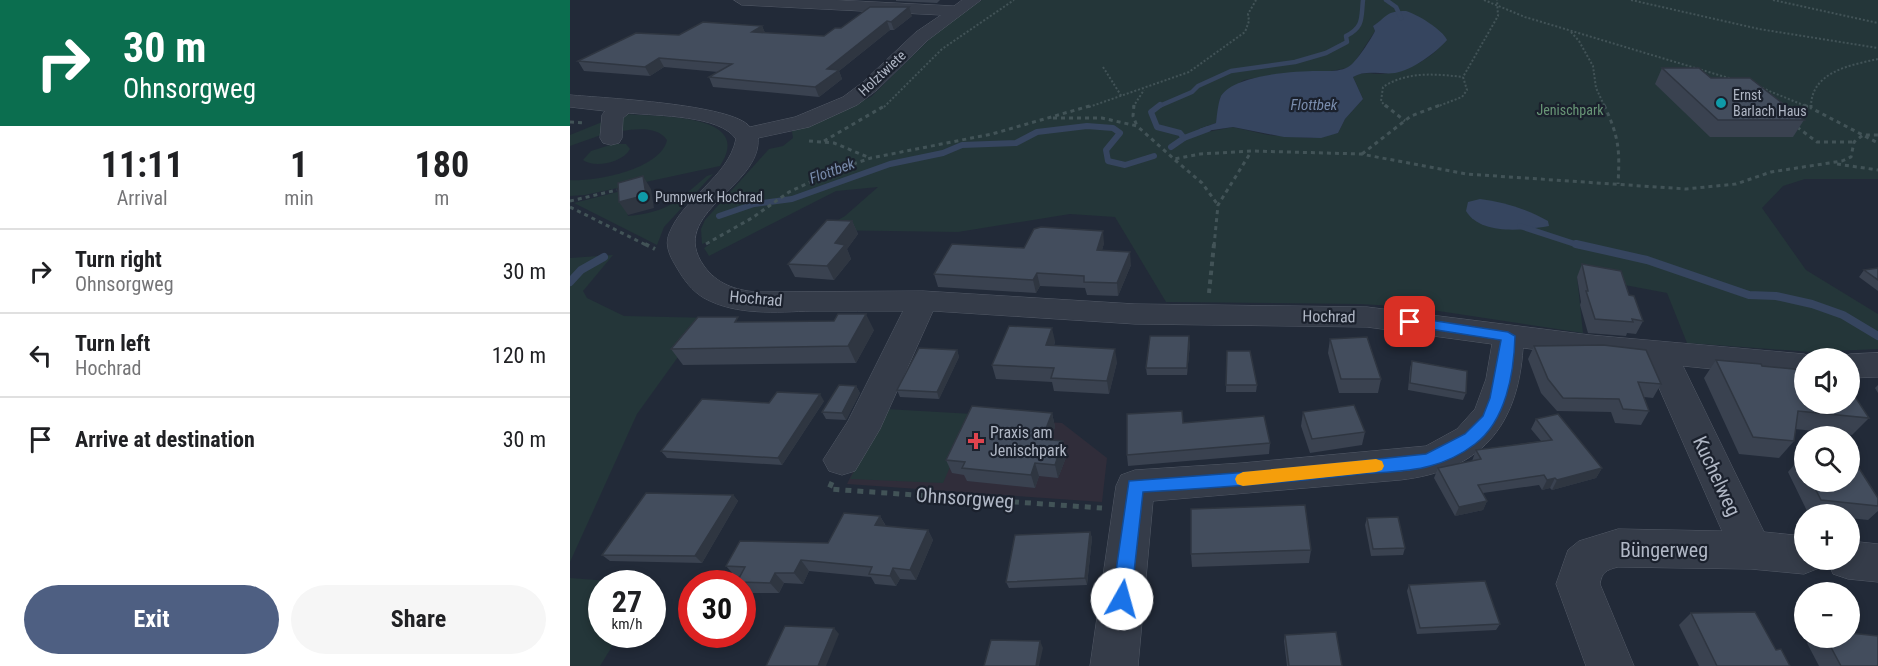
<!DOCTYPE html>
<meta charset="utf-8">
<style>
:root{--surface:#fff;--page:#f6f6f6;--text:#202124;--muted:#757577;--line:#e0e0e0;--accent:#4e5f82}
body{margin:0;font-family:"Roboto Condensed",sans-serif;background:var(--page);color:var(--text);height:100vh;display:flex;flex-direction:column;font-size:22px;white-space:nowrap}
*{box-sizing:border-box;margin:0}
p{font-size:20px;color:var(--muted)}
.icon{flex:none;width:33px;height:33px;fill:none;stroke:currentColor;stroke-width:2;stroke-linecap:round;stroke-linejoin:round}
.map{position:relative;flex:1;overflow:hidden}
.sheet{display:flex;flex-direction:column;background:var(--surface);width:570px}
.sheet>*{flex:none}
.hud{background:#0b6e4f;color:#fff;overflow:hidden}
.controls{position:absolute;left:1224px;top:348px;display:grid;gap:12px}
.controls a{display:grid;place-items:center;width:66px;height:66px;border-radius:50%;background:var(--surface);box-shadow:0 3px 9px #0003;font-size:30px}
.speed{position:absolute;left:18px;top:570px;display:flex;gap:12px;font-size:30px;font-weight:700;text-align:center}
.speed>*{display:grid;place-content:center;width:78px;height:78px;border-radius:50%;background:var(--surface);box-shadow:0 3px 9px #0003;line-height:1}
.speed small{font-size:15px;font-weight:400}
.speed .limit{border:9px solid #d22;background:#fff;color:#111}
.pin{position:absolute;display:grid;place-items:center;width:51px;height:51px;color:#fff;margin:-26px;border-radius:12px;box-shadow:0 3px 9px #0006}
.me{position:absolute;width:66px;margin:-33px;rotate:7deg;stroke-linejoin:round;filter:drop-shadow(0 0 4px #0008)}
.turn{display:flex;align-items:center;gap:21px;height:126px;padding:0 24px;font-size:27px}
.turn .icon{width:78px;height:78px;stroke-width:2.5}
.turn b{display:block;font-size:42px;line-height:51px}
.eta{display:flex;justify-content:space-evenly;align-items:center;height:102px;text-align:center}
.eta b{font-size:36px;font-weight:700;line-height:42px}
.button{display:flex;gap:12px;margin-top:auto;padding:12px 24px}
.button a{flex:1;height:69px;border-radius:36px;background:var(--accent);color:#fff;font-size:24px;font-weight:700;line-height:69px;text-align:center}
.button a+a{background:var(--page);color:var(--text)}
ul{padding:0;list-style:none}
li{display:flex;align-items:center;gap:18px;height:84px;padding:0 24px;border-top:2px solid var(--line)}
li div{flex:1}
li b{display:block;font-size:22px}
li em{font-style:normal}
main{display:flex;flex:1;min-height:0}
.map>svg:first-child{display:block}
.medical{fill:#302d3a}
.green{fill:#243639;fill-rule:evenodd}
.water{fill:#36455f}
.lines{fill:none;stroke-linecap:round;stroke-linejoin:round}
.stream-far2{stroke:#36455f;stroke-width:4.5}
.stream-far1{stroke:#36455f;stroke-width:6}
.stream{stroke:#36455f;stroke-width:8}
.minor-casing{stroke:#535a67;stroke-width:1}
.path-far3{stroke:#425357;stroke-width:2;stroke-dasharray:2 2;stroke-linecap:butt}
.path-far2{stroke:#425357;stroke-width:3;stroke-dasharray:4 4;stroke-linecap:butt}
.path-far1{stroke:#425357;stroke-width:4;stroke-dasharray:4.5 4.5;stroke-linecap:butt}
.path{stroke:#425357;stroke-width:5;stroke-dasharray:6 6;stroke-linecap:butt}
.minor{fill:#353c49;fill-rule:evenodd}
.wall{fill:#3a4250}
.shaded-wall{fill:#2f3641}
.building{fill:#434d5d;stroke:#2f3641;stroke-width:1.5}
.route{fill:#1a73e8;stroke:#114b97;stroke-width:1.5}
.slow{fill:#f59e0b}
.culture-dot{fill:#0f9aa8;stroke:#1b212d;stroke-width:2}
.health-dot{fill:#e0444e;stroke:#1b212d;stroke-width:2}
.labels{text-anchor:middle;stroke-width:4.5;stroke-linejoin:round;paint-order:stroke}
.far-street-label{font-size:14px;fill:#b0b7c5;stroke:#1b212d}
.far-poi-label{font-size:14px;fill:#b0b7c5;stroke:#1b212d;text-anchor:start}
.far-park-label{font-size:14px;fill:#689576;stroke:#1b212d}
.far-water-label{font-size:15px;font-style:italic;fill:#798cac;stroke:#1b212d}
.street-label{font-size:16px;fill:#b0b7c5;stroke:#1b212d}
.poi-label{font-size:16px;fill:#b0b7c5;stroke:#1b212d;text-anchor:start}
.near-street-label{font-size:20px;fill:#b0b7c5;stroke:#1b212d}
</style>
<main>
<section class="sheet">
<div class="hud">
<div class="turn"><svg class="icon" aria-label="right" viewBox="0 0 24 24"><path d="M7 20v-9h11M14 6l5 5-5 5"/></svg><div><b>30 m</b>Ohnsorgweg</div></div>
</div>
<div class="eta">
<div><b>11:11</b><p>Arrival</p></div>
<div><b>1</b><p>min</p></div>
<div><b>180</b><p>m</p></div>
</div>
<ul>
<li><svg class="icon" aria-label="right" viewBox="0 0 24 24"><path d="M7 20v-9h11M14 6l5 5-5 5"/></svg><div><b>Turn right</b><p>Ohnsorgweg</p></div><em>30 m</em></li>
<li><svg class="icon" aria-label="left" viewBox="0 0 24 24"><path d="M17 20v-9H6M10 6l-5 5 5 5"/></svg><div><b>Turn left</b><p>Hochrad</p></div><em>120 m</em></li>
<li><svg class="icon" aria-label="arrive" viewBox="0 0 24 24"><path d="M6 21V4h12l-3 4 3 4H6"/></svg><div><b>Arrive at destination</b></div><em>30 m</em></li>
</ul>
<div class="button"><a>Exit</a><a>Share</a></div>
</section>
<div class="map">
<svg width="1308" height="666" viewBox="0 0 1308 666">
<rect width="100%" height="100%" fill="#222a38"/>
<path class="medical" d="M 313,410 L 492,423 L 537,458 L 532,502 L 277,484 Z"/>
<g class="green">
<path d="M 412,0 L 1308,0 L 1308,179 L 1235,179 L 1213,186 L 1192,208 L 1236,270 L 1308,314 L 1308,349 L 1242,352 L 1117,343 L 1097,293 L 1007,276 L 1013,333 L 842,307 L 790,304 L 596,302 L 545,217 L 500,214 L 388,232 L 251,230 L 275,216 L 308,187 L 266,191 L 139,256 L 134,248 L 140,244 L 137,242 L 132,244 L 131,229 L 135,220 L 199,149 L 213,146 L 223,138 L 222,131 L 301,97 L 372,27 ZM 813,19 C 839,22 858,19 876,40 C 861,60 836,72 811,74 C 801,74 792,71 783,77 L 793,99 L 775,119 L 768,133 L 742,138 L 698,135 L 663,127 L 632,133 L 629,129 L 646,123 L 650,98 L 654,93 L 674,80 L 708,74 L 761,71 L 777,68 L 784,63 L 805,31 L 803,26 Z"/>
<path d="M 57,114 C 87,117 186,113 150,166 L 15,195 L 0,196 L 0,180 C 26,182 91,169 97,140 C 87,126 67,129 51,131 L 53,119 Z"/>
<path d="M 32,122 L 31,135 L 0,146 L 0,135 Z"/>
<path d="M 43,144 L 56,144 L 60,149 C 53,162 25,169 13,160 L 21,151 Z"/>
<path d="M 143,174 L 94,227 L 87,245 L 4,203 L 51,191 L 58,216 C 99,212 107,201 137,176 Z"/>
<path d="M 43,255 L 13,291 L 17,298 L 54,316 L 143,318 L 113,350 L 67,414 L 0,562 L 0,258 Z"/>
<path d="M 316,409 L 403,414 L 373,483 L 280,479 Z"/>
<path d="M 0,578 L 66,583 L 32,584 L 32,634 L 49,635 L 30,666 L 0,666 Z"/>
</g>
<g class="water">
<path d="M 836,11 C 847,14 873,30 877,40 C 866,53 842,70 825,73 C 812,75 796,69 783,77 L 793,99 L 775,119 L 768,133 L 751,138 L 714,137 L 663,127 L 629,132 L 629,129 L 646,123 C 647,115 648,103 651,96 C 664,75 724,71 747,71 C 757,71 769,72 778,67 C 786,63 801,39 805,31 L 803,26 C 818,16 816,11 836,11 Z"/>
<path d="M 910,199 C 933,202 958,209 978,221 L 979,226 C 955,230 911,236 896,211 L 898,202 Z"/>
</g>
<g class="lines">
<g class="stream-far2">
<path d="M 816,0 L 826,7 L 831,18"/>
<path d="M 587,107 L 622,92 L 628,86 L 661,71 L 725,62 L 756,53 L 777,42 L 776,36 C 794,27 791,18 793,0"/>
</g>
<g class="stream-far1">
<path d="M 590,105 L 581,112 L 587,127 L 610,133 L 614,138 L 601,147"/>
<path d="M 614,138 L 638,129"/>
<path d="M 149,216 L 184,204 L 222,199 L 320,164 L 373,153 L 392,145 L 446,143 L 467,132 L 517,126 L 543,128 L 550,133 L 536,150 L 538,161 L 555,165 L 584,156"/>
<path d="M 950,226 L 1011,246"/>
</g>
<g class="stream">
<path d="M 1006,244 L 1077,260 L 1179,295 L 1206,296 L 1242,304 L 1273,315 L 1308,336"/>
<path d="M 0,282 L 11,270 L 34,257"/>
</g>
<g class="minor-casing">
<g id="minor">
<path d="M 164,0 L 266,0 L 384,6 L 392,0 L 411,0 L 358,40 L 307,90 L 287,105 L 239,127 L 188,138 C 192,187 96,213 134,266 C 147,284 165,290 186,292 L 353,291 L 565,304 L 797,307 L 1020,335 L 1234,354 L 1246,358 L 1234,358 L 1234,378 L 1113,366 L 1194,532 L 1234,536 L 1234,560 L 1253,560 L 1249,568 L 1234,574 L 1181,569 L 1048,567 C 1036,570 1032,572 1030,584 L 1064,666 L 1016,666 L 986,584 L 998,550 L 1009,541 L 1048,529 L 1152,531 L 1078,363 L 953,348 C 948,427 910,471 830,480 L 583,501 L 568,666 L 520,666 L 546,486 L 551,475 L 565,470 L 672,463 L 856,446 L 887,429 L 905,409 L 916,379 L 922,344 L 797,327 L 565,324 L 363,311 L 310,429 L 285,471 L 272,475 L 259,471 L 253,460 L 278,421 L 333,311 C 303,311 272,311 242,311 C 206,312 167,316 134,298 C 122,291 114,280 107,268 C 101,258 94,246 99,234 C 113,197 158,178 166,139 C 150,115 88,116 59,113 L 53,118 L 52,138 L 49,143 L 41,145 L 33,143 L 30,138 L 32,115 L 35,111 L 0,107 L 0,95 C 33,98 163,104 180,127 L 225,117 L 273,97 L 293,82 L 346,32 L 371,15 L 172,5 Z"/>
<path d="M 1308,353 L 1308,377 L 1280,378 L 1280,358 L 1268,358 L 1280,354 Z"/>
<path d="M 1280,541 L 1308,544 L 1308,582 L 1278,579 L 1263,574 L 1257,560 L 1280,560 Z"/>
</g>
</g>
<g class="path-far3">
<path d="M 914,0 L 955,17 L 1162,79"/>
<path d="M 1061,0 L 1189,29 L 1308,48"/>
<path d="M 1203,0 L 1308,23"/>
<path d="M 1001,32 L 1009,41 L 1023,66 L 1026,88 L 1035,107"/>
<path d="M 533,67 L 552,97"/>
<path d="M 1192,88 L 1238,107"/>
<path d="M 314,107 L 372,49 L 444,0"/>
<path d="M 519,107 L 619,72 L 675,32 L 679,21 L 678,14 L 686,0"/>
<path d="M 563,107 L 574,90"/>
<path d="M 816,107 L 811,101 L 813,87 C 837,71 866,74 893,77"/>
<path d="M 866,107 L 892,97 L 897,90 L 893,77 L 928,16 L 927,0"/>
<path d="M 1241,107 C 1241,72 1280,65 1308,59"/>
</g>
<g class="path-far2">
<path d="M 564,105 L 563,116 L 567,126"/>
<path d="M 815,105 L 835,121"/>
<path d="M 1034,105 C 1049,137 1050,150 1048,184"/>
<path d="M 1234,105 L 1241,108"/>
<path d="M 1241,105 L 1241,108 L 1308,143"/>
<path d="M 483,118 L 532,118 L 567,126 L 604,159 L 630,154 L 682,151 L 791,154 L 896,174 L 1116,189 L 1166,184 L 1201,172 L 1272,161 L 1281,157 L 1284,142 L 1293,135 L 1308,135"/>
<path d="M 0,122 L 14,123"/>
<path d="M 1227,127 L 1247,142 L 1284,142"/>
<path d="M 239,141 L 264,143 L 300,158"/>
<path d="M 254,141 L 316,105"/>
<path d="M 792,154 L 841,116 L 870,105"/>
<path d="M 605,160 L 632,183 L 648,205"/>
<path d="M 1267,164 L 1308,170"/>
<path d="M 0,201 L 47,190"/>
<path d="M 0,207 L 78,246"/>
<path d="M 136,244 L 182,218 L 219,192 L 268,169 L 301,158 L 422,134 L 523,105"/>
<path d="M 644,246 L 648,205 L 681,152"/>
</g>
<g class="path-far1">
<path d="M 75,244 L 85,249"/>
<path d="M 639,293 L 644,244"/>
</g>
<path class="path" d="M 262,482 L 259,489 L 532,508"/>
<use href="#minor" class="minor"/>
</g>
<g class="wall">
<path d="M 326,0 L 370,0 L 367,3 L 326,1 Z"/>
<path d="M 342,16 L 324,30 L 320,30 L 269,71 L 272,79 L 249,97 L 143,87 L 139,77 L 148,72 L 94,67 L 80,76 L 14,71 L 8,61 L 109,35 L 192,26 L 195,33 L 254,36 L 271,28 Z"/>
<path d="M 1092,68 L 1234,120 L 1223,137 L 1140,137 L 1085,84 Z"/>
<path d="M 282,221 L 288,234 L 277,249 L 281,259 L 264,280 L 225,277 L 218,264 Z"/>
<path d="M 534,243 L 532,250 L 561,265 L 548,296 L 517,295 L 515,288 L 470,286 L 466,293 L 368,287 L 364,274 L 454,248 Z"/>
<path d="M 1012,264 L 1059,295 L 1073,321 L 1066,334 L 1057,333 L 1056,336 L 1018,333 L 1010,305 L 1011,302 L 1007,277 Z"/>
<path d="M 1308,268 L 1308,291 L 1289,277 L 1294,270 Z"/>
<path d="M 171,322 L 304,330 L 286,363 L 113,365 L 101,349 Z"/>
<path d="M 760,339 L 811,379 L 808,393 L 769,393 L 758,353 Z"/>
<path d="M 485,341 L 484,346 L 547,362 L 539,394 L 484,391 L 482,382 L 426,379 L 422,365 Z"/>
<path d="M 620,343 L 617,375 L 577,375 L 576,368 Z"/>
<path d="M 964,346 L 1091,384 L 1083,398 L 1074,397 L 1079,411 L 1071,425 L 1045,423 L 1041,412 L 987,411 L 971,393 L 958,359 Z"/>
<path d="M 387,350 L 389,357 L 369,399 L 330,397 L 327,390 Z"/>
<path d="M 657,351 L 687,385 L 686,392 L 656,392 Z"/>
<path d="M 1146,360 L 1192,366 L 1299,418 L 1282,435 L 1225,429 L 1224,441 L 1209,458 L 1169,454 L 1134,378 Z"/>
<path d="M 842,361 L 896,393 L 893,400 L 838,390 L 840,368 Z"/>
<path d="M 1308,385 L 1308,393 L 1305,388 Z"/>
<path d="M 286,386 L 290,393 L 276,420 L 256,419 L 252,412 Z"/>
<path d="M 254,401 L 212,465 L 97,458 L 91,451 L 199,403 Z"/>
<path d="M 733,412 L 795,432 L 792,445 L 740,453 L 731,426 Z"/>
<path d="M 482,413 L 485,427 L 480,440 L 493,441 L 497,455 L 488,478 L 469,476 L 465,488 L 397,481 L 394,475 L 382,473 L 376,460 Z"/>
<path d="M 966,419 L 1032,468 L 1026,478 L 982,490 L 980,488 L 972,490 L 969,485 L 913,493 L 917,501 L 913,510 L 885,516 L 864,478 L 868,468 L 902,461 L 906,450 L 971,441 L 961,429 Z"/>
<path d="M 613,423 L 700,443 L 699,454 L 558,466 L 557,455 Z"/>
<path d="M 1230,458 L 1234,459 L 1234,482 L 1280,482 L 1308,506 L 1308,511 L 1298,520 L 1280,518 L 1280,514 L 1248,514 L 1238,513 L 1218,472 Z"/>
<path d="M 163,495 L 168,501 L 132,563 L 40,561 L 32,555 Z"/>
<path d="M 310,516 L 316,526 L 358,530 L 363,540 L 346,580 L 330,579 L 326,586 L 305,584 L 301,577 L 239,571 L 233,584 L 214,583 L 209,593 L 176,593 L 172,589 L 172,584 L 168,584 L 167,582 L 170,577 L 165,576 L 156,566 L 258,543 Z"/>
<path d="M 797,518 L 835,548 L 833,555 L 801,556 L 795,525 Z"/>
<path d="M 520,532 L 522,538 L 517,585 L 439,588 L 436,582 Z"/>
<path d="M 741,550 L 739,563 L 622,567 L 621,554 Z"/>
<path d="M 839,585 L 930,624 L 926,630 L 847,634 L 837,591 Z"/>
<path d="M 1121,613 L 1206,650 L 1220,666 L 1129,666 L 1109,625 Z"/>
<path d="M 715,635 L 772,666 L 717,666 L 714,641 Z"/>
<path d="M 1244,638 L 1280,638 L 1308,666 L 1249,666 L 1237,643 Z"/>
</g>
<g class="shaded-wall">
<path d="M 339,7 L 342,16 L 324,30 L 321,22 Z"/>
<path d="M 317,21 L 320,30 L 269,71 L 272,79 L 249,97 L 245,87 L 257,69 Z"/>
<path d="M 192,26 L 196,35 L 182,32 Z"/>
<path d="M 89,58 L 94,67 L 80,76 L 75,67 Z"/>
<path d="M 73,176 L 81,189 L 84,208 L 58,215 L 49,202 Z"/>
<path d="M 282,221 L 288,234 L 277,249 L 281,259 L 264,280 L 257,266 L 265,243 Z"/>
<path d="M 533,231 L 534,243 L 529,262 L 527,250 Z"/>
<path d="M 560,252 L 561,265 L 548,296 L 547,283 Z"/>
<path d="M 467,273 L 470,286 L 466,293 L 463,280 Z"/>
<path d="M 296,314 L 304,330 L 286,363 L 278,346 Z"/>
<path d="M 482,328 L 485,341 L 479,359 L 476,345 Z"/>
<path d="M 619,336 L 620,343 L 617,375 L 617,368 Z"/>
<path d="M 545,349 L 547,362 L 539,394 L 537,381 Z"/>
<path d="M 387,350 L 389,357 L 369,399 L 367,392 Z"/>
<path d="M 286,386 L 290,393 L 276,420 L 272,413 Z"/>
<path d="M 250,394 L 254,401 L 212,465 L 208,458 Z"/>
<path d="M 482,413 L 485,427 L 475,453 L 472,439 Z"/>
<path d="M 493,441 L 497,455 L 488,478 L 485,465 Z"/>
<path d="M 465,463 L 469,476 L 465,488 L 461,475 Z"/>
<path d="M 1032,468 L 1026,478 L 982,490 L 987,480 Z"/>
<path d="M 985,478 L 980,488 L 972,490 L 977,480 Z"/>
<path d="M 163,495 L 168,501 L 132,563 L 125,556 Z"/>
<path d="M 917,501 L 913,510 L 885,516 L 889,507 Z"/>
<path d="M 310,516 L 316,527 L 305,525 Z"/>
<path d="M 358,530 L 363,540 L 346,580 L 340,570 Z"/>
<path d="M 520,532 L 522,538 L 517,585 L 515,578 Z"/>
<path d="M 231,560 L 239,571 L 233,584 L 224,573 Z"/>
<path d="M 323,568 L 330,579 L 326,586 L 320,576 Z"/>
<path d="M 205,573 L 214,583 L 209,593 L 200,583 Z"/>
<path d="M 264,628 L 269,634 L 256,666 L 248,666 Z"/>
<path d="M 470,641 L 473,648 L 469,666 L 466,666 Z"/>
</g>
<g class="building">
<path d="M 300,7 L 339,7 L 321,22 L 317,21 L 257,69 L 269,70 L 245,87 L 139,77 L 162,64 L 89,58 L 75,67 L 8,61 L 66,33 L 109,35 L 133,22 L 192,26 L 182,32 L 254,36 L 265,28 L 271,28 Z"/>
<path d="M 1092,68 L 1129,68 L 1141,78 L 1180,78 L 1234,120 L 1148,120 Z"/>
<path d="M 73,176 L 76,195 L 49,202 L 48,183 Z"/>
<path d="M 257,220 L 282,221 L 265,243 L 275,245 L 257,266 L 218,264 Z"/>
<path d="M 471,227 L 533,231 L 527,250 L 560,252 L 547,283 L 514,282 L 514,276 L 467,273 L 463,280 L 364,274 L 382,244 L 454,248 L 464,229 Z"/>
<path d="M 1012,264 L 1051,271 L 1059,295 L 1064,296 L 1073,321 L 1062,319 L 1063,322 L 1025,319 L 1016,291 L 1018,291 Z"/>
<path d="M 1308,268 L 1308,280 L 1294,270 Z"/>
<path d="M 268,314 L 296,314 L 278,346 L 101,349 L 128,317 L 168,317 L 165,322 L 264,321 Z"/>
<path d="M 439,326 L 482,328 L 476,345 L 545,349 L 537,381 L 481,378 L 484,368 L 422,365 Z"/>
<path d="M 580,336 L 619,336 L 617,368 L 576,368 Z"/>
<path d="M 797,337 L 811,379 L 771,379 L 760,339 Z"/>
<path d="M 1033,345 L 1076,350 L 1091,384 L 1068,382 L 1079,411 L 1053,409 L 1049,399 L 993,398 L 978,379 L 964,346 Z"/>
<path d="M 349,348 L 387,350 L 367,392 L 327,390 Z"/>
<path d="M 657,351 L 680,351 L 687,385 L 656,385 Z"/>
<path d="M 1146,360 L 1191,364 L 1192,366 L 1234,370 L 1234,404 L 1280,404 L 1280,389 L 1299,418 L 1228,411 L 1224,441 L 1183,437 Z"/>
<path d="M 842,361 L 897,371 L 896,393 L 840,383 Z"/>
<path d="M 269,385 L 286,386 L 272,413 L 252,412 Z"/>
<path d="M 207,392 L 250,394 L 208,458 L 91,451 L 132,399 L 199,403 Z"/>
<path d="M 784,405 L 795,432 L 742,439 L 733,412 Z"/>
<path d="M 402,406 L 482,413 L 472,439 L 493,441 L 485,465 L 465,463 L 461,475 L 392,468 L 395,462 L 376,460 Z"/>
<path d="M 612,411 L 613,423 L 694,416 L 700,443 L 557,455 L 557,414 Z"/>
<path d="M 988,414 L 1032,468 L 987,480 L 985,478 L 977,480 L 974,475 L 908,485 L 917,501 L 889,507 L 868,468 L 911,459 L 906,450 L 982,440 L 966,419 Z"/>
<path d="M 1230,458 L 1234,459 L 1234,467 Z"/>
<path d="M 1280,464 L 1287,465 L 1308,498 L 1308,506 L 1251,500 L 1242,482 L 1280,482 Z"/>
<path d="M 76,493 L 163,495 L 125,556 L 32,555 Z"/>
<path d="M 735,505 L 741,550 L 621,554 L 621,509 Z"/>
<path d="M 274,513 L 310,516 L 305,525 L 358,530 L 340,570 L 323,568 L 320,576 L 299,574 L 302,567 L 231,560 L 224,573 L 205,573 L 200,583 L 167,582 L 175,567 L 156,566 L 170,541 L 258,543 Z"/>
<path d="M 828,517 L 835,548 L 803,549 L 797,518 Z"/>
<path d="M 520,532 L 515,578 L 436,582 L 445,535 Z"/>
<path d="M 915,581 L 930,624 L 850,628 L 839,585 Z"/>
<path d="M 1185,612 L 1206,650 L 1211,649 L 1220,666 L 1147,666 L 1121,613 Z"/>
<path d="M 215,626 L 264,628 L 248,666 L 196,666 Z"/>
<path d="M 766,632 L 772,666 L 719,666 L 715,635 Z"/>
<path d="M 1280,633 L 1308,636 L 1308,666 L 1271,666 L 1256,638 L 1280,638 Z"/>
<path d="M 421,640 L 470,641 L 466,666 L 414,666 Z"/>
</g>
<path class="route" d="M 840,317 L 938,332 L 945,336 C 944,373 936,421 905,444 C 892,454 875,462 860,466 C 836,473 807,472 782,475 C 712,483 643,488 573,492 L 561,599 L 558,606 L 552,608 L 545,606 L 542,599 L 559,481 L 692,471 L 856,454 L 895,434 L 913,416 L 920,398 L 931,340 L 835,325 L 833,322 Z"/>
<path class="slow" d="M 806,459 L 812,461 L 814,466 L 812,470 L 806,472 L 673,486 L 667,484 L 665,479 L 667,475 L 673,472 Z"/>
<g class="culture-dot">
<circle cx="1151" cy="103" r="6"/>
<circle cx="73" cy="197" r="6"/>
</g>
<path class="health-dot" d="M403 432h6v6h6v6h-6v6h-6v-6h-6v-6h6z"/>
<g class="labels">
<g class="far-street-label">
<text transform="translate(312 73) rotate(-43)" y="5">Holztwiete</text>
</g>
<g class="far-poi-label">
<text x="1163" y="100">Ernst<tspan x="1163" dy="16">Barlach Haus</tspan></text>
<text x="85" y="202">Pumpwerk Hochrad</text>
</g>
<g class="far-park-label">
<text x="1000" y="115">Jenischpark</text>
</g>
<g class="far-water-label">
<text x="744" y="110">Flottbek</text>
<text transform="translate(262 171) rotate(-20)" y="5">Flottbek</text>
</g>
<g class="street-label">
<text transform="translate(186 298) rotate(5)" y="6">Hochrad</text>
<text transform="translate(759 316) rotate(1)" y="6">Hochrad</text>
</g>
<g class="poi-label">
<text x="420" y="438">Praxis am<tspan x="420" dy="18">Jenischpark</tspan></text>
</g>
<g class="near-street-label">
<text transform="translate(1147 476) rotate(65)" y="7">Kuchelweg</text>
<text transform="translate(395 498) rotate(4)" y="7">Ohnsorgweg</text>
<text x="1094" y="557">Büngerweg</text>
</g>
</g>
</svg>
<div class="controls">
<a><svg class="icon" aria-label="sound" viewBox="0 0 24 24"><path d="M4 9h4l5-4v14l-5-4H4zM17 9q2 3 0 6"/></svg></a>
<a><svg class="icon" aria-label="search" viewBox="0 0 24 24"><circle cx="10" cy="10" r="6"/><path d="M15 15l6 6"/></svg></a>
<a>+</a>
<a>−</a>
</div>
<div class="speed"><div>27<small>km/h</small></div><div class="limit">30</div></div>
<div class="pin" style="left:840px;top:322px;background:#d93025"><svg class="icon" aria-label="arrive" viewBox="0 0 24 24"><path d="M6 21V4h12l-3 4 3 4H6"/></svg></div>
<svg class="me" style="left:552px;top:599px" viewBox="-20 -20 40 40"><circle r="19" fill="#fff"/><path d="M0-13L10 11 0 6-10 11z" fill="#1a73e8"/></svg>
</div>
</main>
